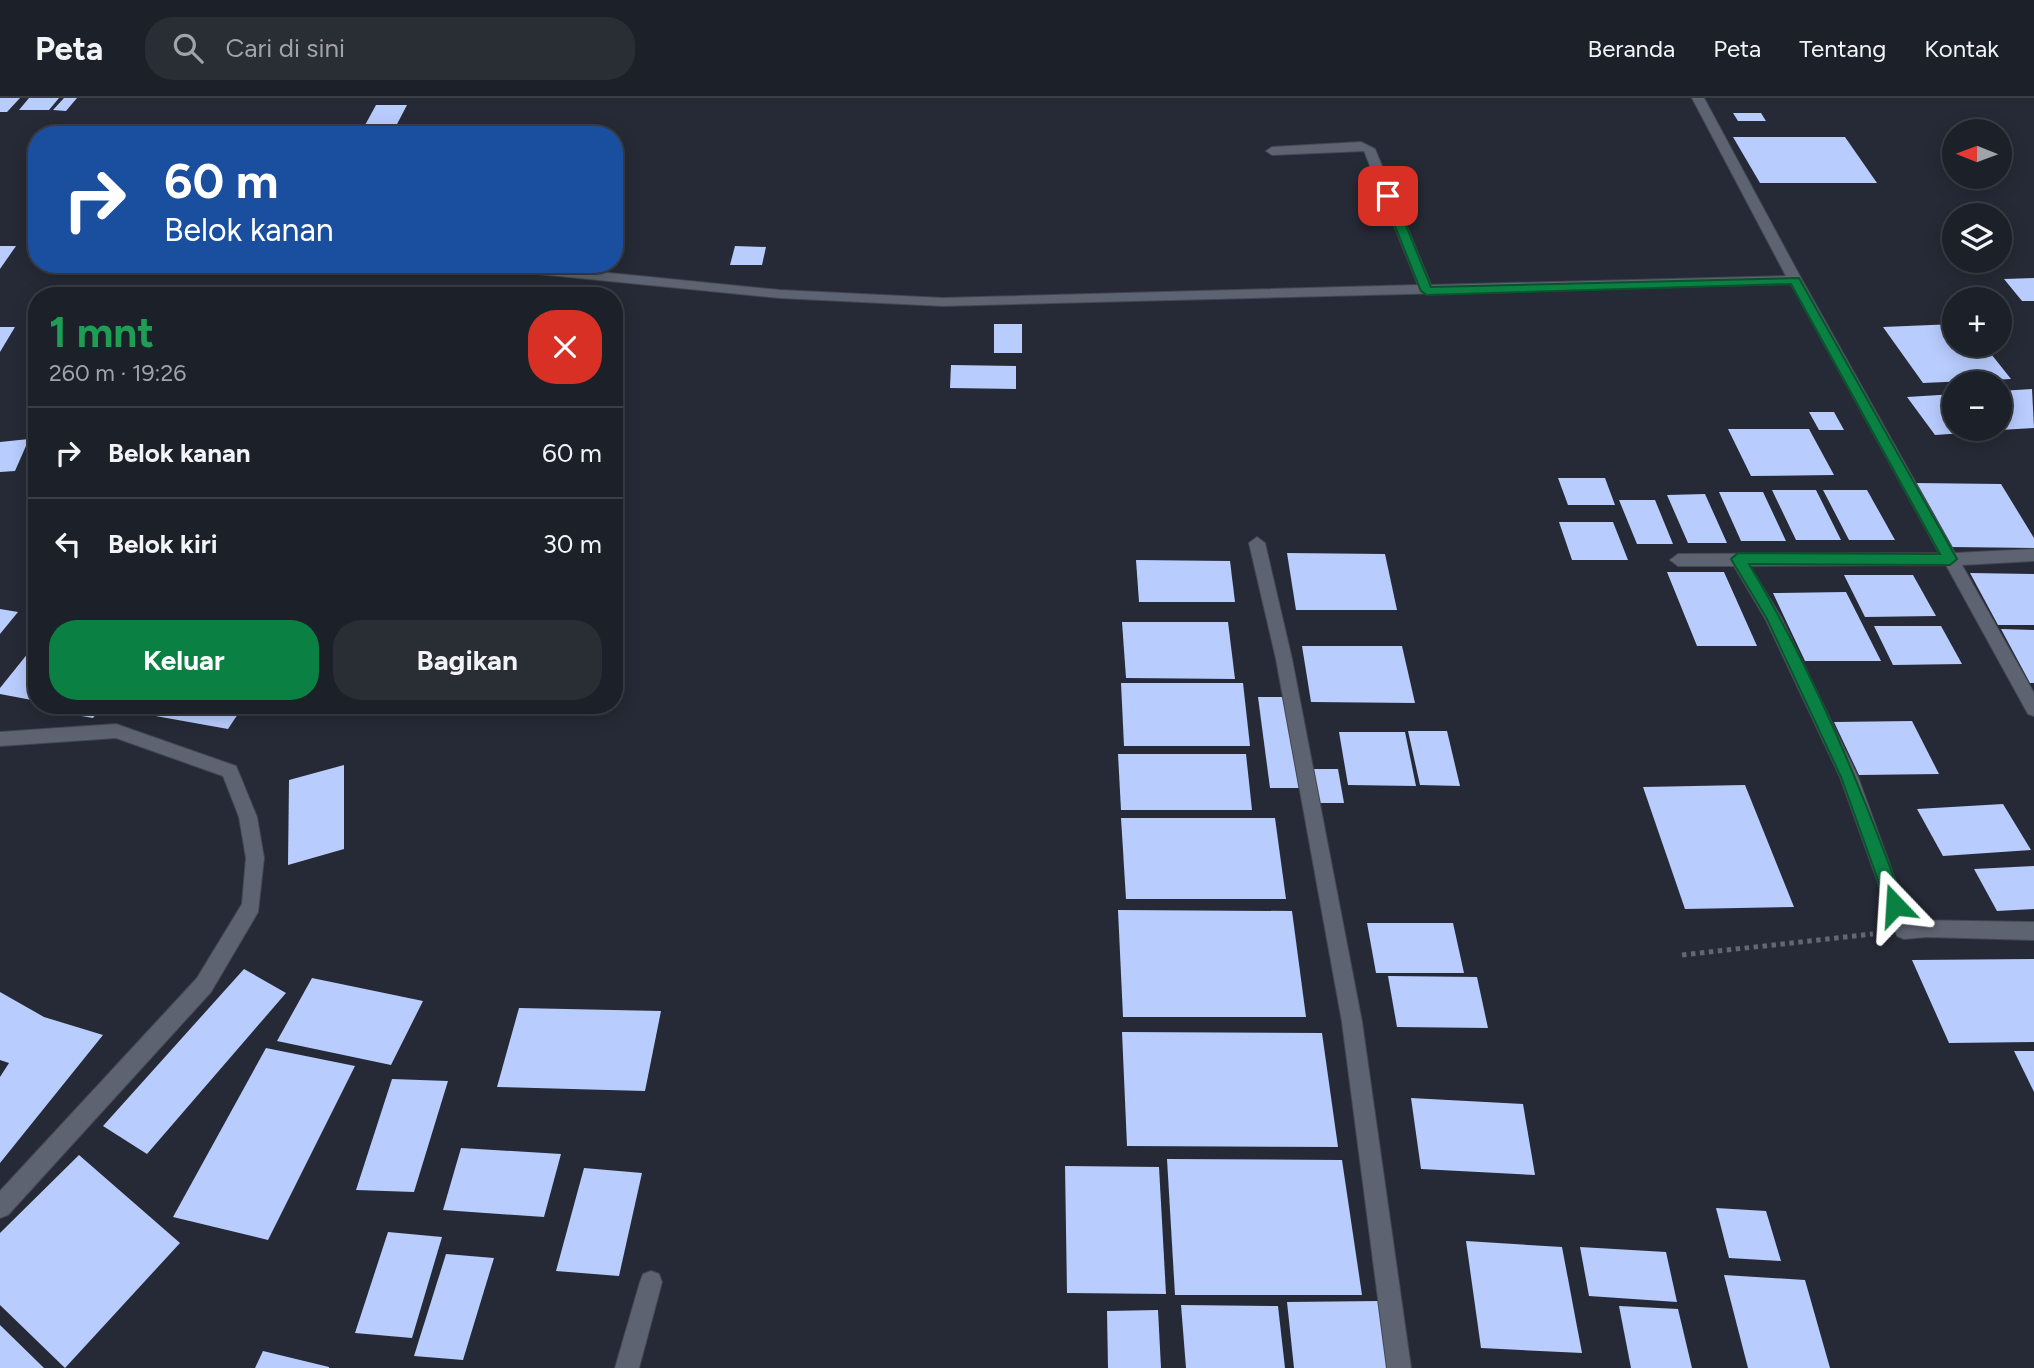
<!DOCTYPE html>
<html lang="id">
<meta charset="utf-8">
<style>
:root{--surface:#1c2028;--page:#292d34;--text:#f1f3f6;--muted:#a0a3a8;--line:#3a3e45;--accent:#0b8043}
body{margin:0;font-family:Figtree,sans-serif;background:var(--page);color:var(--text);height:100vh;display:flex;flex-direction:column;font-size:26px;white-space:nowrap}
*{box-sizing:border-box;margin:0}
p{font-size:23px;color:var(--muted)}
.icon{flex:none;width:38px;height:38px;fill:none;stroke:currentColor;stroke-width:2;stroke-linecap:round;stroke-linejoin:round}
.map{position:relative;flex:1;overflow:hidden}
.sheet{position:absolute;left:28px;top:189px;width:595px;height:427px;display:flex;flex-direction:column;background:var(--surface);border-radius:28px;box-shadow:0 4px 18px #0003,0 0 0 2px var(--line)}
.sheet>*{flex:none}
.banner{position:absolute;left:28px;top:28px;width:595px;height:147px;border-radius:28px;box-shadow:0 4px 18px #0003,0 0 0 2px var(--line);background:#1a4fa0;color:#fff;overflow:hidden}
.needle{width:46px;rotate:271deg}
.controls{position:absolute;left:1942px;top:21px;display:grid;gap:14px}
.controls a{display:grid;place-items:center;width:70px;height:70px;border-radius:50%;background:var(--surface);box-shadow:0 4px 18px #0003,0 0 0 2px var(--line);font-size:35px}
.pin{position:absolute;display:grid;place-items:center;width:60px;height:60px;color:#fff;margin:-30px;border-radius:14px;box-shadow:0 4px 10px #0006}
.me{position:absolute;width:77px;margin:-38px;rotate:340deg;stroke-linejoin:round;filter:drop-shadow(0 0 5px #0008)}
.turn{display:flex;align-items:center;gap:24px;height:147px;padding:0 21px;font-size:32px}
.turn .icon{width:91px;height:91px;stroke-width:2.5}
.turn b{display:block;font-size:49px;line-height:60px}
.round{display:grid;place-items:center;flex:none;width:74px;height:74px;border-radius:28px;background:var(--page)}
.headline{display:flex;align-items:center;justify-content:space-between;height:119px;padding:0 21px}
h1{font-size:42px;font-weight:700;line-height:52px;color:#1e9e55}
.action{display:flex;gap:14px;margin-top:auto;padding:14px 21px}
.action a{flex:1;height:80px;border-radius:28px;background:var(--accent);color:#fff;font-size:28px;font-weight:700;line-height:80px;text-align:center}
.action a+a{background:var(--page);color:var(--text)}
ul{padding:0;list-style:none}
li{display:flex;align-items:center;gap:21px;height:91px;padding:0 21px;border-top:2px solid var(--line)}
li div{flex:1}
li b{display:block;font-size:26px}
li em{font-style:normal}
header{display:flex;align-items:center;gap:42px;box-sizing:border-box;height:98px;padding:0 35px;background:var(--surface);border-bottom:2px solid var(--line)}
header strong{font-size:33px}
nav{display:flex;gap:38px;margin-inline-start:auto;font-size:24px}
.search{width:490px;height:63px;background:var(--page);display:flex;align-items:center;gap:18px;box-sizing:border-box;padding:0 24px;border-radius:28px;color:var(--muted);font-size:26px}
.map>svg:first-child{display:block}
.building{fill:#b8ccfe}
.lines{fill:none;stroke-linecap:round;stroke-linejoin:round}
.minor-casing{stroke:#444752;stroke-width:2}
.path{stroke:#636772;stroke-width:5;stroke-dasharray:4.5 4.5;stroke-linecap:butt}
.minor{fill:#5d6371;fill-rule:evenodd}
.route{fill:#0b8043;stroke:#07532c;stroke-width:2}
</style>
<header>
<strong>Peta</strong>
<div class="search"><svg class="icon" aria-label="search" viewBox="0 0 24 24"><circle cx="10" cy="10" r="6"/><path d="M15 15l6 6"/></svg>Cari di sini</div>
<nav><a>Beranda</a><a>Peta</a><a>Tentang</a><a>Kontak</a></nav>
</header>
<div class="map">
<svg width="2034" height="1270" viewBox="0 0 2034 1270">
<rect width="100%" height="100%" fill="#252a36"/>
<g class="building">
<path d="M 0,0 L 20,0 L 7,14 L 0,14 Z"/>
<path d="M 29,0 L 59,0 L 49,12 L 19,12 Z"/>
<path d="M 64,0 L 77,0 L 66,13 L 53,12 Z"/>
<path d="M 376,7 L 407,7 L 395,30 L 364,29 Z"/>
<path d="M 1733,15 L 1761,15 L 1766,23 L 1738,23 Z"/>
<path d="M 1733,39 L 1845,39 L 1877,85 L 1760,85 Z"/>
<path d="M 0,148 L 16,148 L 0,171 Z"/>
<path d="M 735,148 L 766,149 L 762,167 L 730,167 Z"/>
<path d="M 2034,180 L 2034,203 L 2022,203 L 2004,181 Z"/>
<rect x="994" y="226" width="28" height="29"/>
<path d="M 1955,226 L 1955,247 L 1984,247 L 2011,281 L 1923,285 L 1883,229 Z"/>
<path d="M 0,229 L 15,229 L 0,254 Z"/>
<path d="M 951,267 L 1016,268 L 1016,291 L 950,290 Z"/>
<path d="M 2032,291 L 2034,330 L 2000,332 L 2000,293 Z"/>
<path d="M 1955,296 L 1955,331 L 1994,333 L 1935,337 L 1907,299 Z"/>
<path d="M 1809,314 L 1834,314 L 1844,332 L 1819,332 Z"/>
<path d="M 1728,331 L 1809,331 L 1834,377 L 1751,378 Z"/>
<path d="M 29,341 L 15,373 L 0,374 L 0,344 Z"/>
<path d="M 1558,380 L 1605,380 L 1615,407 L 1568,407 Z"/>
<path d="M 1915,385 L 2001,386 L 2034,440 L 2034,450 L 1951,449 Z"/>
<path d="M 1772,392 L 1816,392 L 1841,442 L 1796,442 Z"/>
<path d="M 1823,392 L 1867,392 L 1895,442 L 1849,442 Z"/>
<path d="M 1719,394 L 1763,394 L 1786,443 L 1741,443 Z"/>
<path d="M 1705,396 L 1727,445 L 1688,445 L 1667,397 Z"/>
<path d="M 1619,402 L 1655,402 L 1673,446 L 1637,446 Z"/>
<path d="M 1559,424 L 1613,424 L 1628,462 L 1572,462 Z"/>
<path d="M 1287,455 L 1385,456 L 1397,512 L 1296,512 Z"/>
<path d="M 1136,462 L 1230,463 L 1235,504 L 1139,504 Z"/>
<path d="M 1667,474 L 1724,474 L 1757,548 L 1697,548 Z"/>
<path d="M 1970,475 L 2034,476 L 2034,527 L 1998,527 Z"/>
<path d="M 1844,477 L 1913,477 L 1936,518 L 1865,519 Z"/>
<path d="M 1846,494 L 1881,563 L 1805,563 L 1773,495 Z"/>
<path d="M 0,511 L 18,514 L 0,536 Z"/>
<path d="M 1122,524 L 1228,524 L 1235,581 L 1126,580 Z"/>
<path d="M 1874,528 L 1941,528 L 1962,566 L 1893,567 Z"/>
<path d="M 2001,531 L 2034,532 L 2034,585 L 2030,585 Z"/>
<path d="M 37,544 L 37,603 L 0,596 L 0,590 Z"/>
<path d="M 1302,548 L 1402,548 L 1415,605 L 1311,604 Z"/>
<path d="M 1121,585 L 1243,585 L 1250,648 L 1124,648 Z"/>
<path d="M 1258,599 L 1290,599 L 1304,690 L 1270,690 Z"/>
<path d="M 43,607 L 103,607 L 93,620 L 41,611 Z"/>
<path d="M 138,607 L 244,607 L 228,631 L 133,614 Z"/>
<path d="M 1912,623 L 1939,676 L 1859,677 L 1834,624 Z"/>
<path d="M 1408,633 L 1447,633 L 1460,688 L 1420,687 Z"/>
<path d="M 1339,634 L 1405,634 L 1416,688 L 1348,687 Z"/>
<path d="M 1118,656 L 1246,656 L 1252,712 L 1121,712 Z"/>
<path d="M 344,667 L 344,751 L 288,767 L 289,682 Z"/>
<path d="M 1311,671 L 1338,671 L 1344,705 L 1315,705 Z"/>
<path d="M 1745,687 L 1794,809 L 1685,811 L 1643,689 Z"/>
<path d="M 2003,706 L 2031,752 L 1943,758 L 1917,711 Z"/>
<path d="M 1121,720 L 1275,720 L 1286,801 L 1126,801 Z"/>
<path d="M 2034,768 L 2034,811 L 1997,813 L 1974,771 Z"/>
<path d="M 1118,812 L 1292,813 L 1306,919 L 1123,919 Z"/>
<path d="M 1367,825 L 1453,825 L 1464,875 L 1376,875 Z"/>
<path d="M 2034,861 L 2034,944 L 1949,945 L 1912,862 Z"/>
<path d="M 244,871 L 286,895 L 147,1056 L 103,1028 Z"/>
<path d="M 1388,878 L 1477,879 L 1488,930 L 1397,929 Z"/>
<path d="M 312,880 L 423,903 L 391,967 L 277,943 Z"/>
<path d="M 0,894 L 44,919 L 103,937 L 0,1065 L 0,979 L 9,965 L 0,962 Z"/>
<path d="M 519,910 L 661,913 L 645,993 L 497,989 Z"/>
<path d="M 1122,934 L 1322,935 L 1338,1049 L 1127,1048 Z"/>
<path d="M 266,950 L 355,968 L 268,1142 L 173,1119 Z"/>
<path d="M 2014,953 L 2034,953 L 2034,994 Z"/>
<path d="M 392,981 L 448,983 L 414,1094 L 356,1092 Z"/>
<path d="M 1411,1000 L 1523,1006 L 1535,1077 L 1421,1071 Z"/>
<path d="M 461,1050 L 561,1056 L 544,1119 L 443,1112 Z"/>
<path d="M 79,1057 L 180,1145 L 65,1270 L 0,1207 L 0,1135 Z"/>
<path d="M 1167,1061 L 1342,1062 L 1362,1197 L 1175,1197 Z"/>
<path d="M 1065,1068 L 1159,1069 L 1166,1196 L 1067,1195 Z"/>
<path d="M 584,1070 L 642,1075 L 619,1178 L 556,1173 Z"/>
<path d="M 1716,1110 L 1766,1113 L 1781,1163 L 1729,1160 Z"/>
<path d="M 388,1134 L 442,1139 L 412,1240 L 355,1235 Z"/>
<path d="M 1466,1143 L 1562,1149 L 1582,1255 L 1481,1250 Z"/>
<path d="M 1580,1149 L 1666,1154 L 1677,1204 L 1589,1198 Z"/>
<path d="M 446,1156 L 494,1160 L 463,1262 L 414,1258 Z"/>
<path d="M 1724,1177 L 1805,1182 L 1830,1270 L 1748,1270 Z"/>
<path d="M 1380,1203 L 1389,1270 L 1294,1270 L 1287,1204 Z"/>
<path d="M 1181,1207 L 1278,1208 L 1285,1270 L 1186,1270 Z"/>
<path d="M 1619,1208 L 1678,1211 L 1692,1270 L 1631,1270 Z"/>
<path d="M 1158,1212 L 1161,1270 L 1108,1270 L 1107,1213 Z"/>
<path d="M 0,1227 L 44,1270 L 0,1270 Z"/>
<path d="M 263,1253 L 329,1269 L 329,1270 L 255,1270 Z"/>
</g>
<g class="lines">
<g class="minor-casing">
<g id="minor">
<path d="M 1692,0 L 1704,0 L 1802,182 L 1955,455 L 2034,451 L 2034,463 L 1962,467 L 2034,595 L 2034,618 L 2028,616 L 1946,467 L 1750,468 L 1781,519 L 1858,679 L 1910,822 L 2034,824 L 2034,842 L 1927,839 L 1904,841 L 1897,838 L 1840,679 L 1766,522 L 1734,468 L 1678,468 L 1670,462 L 1678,456 L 1939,455 L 1791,186 L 943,208 L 780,200 L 508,173 L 502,169 L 503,166 L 520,166 L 780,192 L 943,200 L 1418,187 L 1364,53 L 1272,57 L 1266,53 L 1272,49 L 1361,44 L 1375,51 L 1431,187 L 1786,178 Z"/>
<path d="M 1257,439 L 1265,445 L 1292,561 L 1362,924 L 1411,1270 L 1387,1270 L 1342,924 L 1276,561 L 1249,445 Z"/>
<path d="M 116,626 L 236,668 L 257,719 L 264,760 L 258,814 L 211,894 L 8,1117 L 0,1120 L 0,1093 L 197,880 L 242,806 L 246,760 L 239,719 L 223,678 L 116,640 L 0,648 L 0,634 Z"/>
<path d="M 651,1173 L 659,1176 L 662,1184 L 639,1270 L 615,1270 L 640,1184 L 643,1176 Z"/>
</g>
</g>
<path class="path" d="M 1682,857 L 1873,836"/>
<use href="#minor" class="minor"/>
</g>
<path class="route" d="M 1388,95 L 1394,98 L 1431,189 L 1799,180 L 1957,461 L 1950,467 L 1749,466 C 1814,574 1861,689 1904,807 L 1901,813 L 1889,813 L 1841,679 L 1767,521 L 1731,461 L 1738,455 L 1940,456 L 1791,186 L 1427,197 L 1421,193 L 1383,98 Z"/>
</svg>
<div class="controls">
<a><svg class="needle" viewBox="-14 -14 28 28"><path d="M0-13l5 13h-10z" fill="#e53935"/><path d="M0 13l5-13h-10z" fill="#a0a3a8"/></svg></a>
<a><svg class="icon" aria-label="layers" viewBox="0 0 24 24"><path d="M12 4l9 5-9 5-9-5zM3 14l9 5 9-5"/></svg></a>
<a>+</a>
<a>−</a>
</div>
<div class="pin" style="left:1388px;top:98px;background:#d93025"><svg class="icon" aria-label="arrive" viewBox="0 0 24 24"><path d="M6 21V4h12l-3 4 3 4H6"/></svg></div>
<svg class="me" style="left:1895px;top:807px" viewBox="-20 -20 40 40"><path d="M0-17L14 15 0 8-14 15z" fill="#0b8043" stroke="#fff" stroke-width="4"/></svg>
<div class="banner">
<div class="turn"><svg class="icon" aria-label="right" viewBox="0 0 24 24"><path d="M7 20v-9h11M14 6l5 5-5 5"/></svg><div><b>60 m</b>Belok kanan</div></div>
</div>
<section class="sheet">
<div class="headline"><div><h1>1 mnt</h1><p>260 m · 19:26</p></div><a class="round" style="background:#d93025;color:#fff"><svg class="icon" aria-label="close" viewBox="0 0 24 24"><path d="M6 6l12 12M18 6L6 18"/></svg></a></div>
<ul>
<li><svg class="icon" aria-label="right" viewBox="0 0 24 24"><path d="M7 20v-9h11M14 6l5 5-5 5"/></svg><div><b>Belok kanan</b></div><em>60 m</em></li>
<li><svg class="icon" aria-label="left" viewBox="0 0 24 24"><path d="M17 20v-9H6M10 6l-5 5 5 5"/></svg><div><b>Belok kiri</b></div><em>30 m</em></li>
</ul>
<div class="action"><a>Keluar</a><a>Bagikan</a></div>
</section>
</div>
